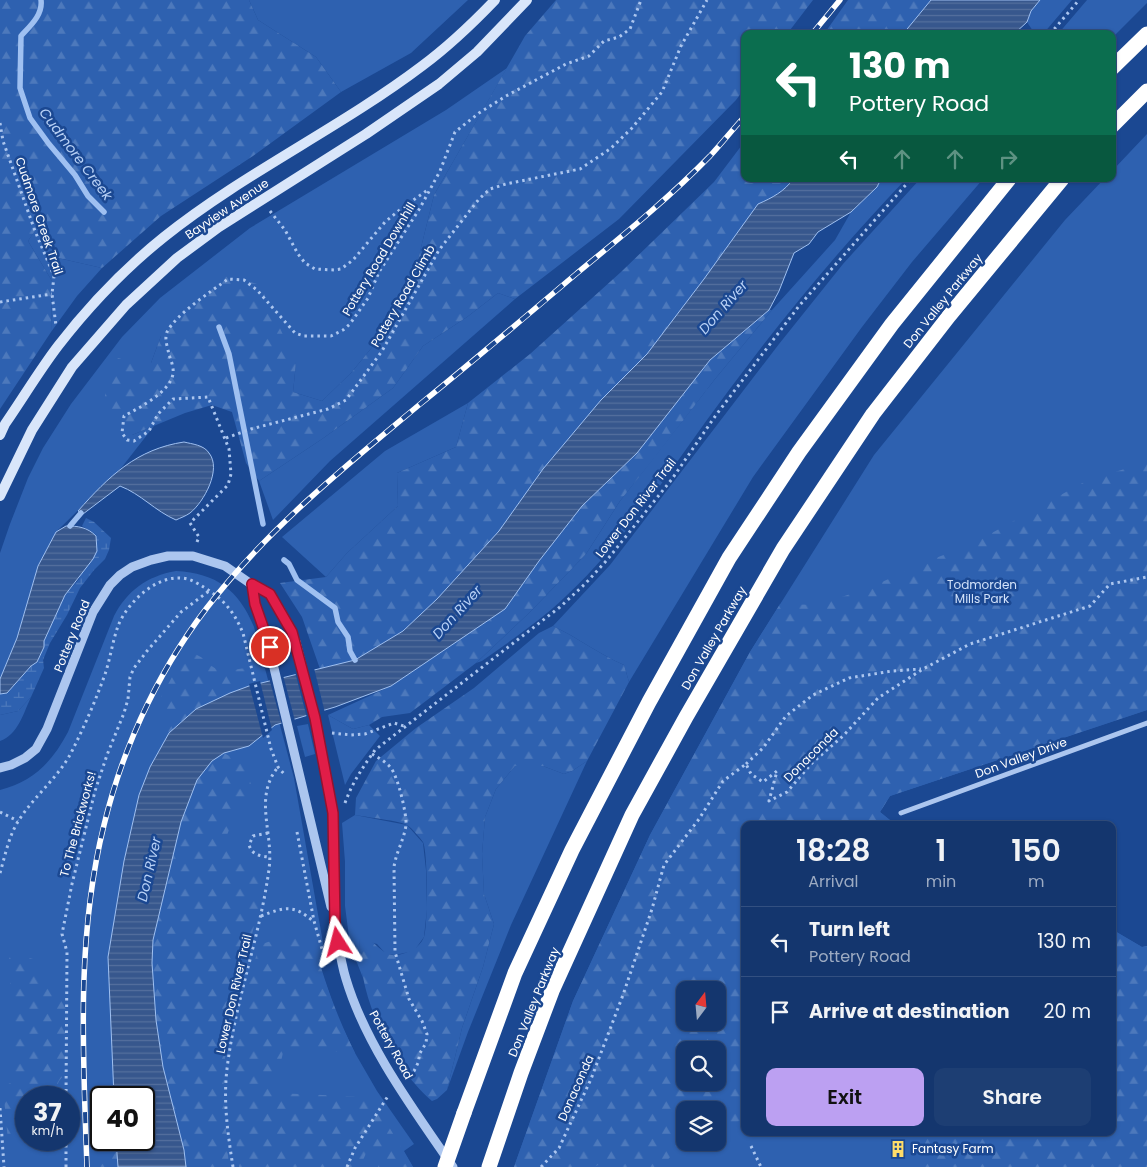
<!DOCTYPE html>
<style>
:root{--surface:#14366e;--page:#1d3e73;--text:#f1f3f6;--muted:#9dabc2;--line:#335081;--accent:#bca0f2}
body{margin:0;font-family:Poppins,sans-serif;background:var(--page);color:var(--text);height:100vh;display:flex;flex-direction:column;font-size:19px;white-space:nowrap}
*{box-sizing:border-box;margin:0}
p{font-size:16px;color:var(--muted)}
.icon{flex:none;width:28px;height:28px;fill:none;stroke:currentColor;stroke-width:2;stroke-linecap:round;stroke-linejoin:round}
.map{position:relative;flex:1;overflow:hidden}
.side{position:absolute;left:741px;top:821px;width:375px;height:315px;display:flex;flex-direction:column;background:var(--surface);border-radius:10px;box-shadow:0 1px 4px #0004,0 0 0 1px var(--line)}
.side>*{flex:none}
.top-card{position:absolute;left:741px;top:30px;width:375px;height:152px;border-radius:10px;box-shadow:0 1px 4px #0004,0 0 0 1px var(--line);background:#0b6e4f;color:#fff;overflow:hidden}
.needle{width:32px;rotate:16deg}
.buttons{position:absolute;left:676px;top:981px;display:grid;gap:10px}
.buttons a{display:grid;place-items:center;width:50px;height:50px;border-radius:10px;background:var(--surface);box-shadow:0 1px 4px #0004,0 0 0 1px var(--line);font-size:25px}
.speed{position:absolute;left:15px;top:1086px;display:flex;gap:10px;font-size:25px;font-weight:700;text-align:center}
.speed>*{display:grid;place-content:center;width:65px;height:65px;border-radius:50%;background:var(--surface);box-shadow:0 1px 4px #0004,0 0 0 1px var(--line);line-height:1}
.speed small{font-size:12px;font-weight:400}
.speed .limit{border:2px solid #111;border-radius:8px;background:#fff;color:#111}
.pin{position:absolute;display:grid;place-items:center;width:42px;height:42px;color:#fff;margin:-21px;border:2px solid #fff;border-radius:50%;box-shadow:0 1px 5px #0007}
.me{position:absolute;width:55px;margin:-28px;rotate:351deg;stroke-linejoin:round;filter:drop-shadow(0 0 4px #0008)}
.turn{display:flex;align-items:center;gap:18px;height:105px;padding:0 25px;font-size:22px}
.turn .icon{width:65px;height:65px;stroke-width:2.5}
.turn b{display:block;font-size:35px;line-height:42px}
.lanes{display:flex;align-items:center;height:48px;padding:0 25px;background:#0003;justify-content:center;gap:25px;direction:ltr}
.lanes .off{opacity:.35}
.eta{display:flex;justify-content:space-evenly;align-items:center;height:85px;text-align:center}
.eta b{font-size:30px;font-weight:600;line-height:35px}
.button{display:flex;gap:10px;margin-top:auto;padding:10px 25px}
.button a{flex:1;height:58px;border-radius:10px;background:var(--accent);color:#111;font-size:20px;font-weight:600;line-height:58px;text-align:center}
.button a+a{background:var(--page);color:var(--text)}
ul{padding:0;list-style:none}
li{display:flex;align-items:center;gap:15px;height:70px;padding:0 25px;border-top:1px solid var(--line)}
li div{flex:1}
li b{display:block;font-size:19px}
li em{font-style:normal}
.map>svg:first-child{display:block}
.green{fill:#2e61b0;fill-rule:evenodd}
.forest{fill:url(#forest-firs);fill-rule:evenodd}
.wetland{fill:url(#wetland-marsh)}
.water{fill:url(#water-rules);stroke:#9fc0f1}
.pier{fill:#1b4892}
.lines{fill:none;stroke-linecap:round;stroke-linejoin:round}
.stream{stroke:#9fc0f1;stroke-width:5.5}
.path{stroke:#acc6ef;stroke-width:3;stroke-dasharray:2.5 4;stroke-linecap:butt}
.minor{stroke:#acc6ef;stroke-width:5}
.tertiary{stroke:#acc6ef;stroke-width:9}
.secondary{stroke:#d9e6fa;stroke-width:10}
.motorway{stroke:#fff;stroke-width:15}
.rail-casing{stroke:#fff;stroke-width:5.5}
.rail{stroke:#1b4892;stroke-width:4;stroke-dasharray:11;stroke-linecap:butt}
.motorway-bridge{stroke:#fff;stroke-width:15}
.route-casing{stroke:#92132f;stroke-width:12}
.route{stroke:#e11d48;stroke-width:9}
.labels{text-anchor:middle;stroke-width:5;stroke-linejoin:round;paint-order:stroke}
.street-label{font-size:12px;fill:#fff;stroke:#1b4892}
.park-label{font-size:12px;fill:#d2e2fa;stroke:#1b4892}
.poi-label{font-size:12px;fill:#fff;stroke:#1b4892;text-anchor:start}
.water-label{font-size:14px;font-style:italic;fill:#b8d1f6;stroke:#1b4892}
</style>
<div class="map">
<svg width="1147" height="1167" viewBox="0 0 1147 1167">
<defs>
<pattern id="forest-firs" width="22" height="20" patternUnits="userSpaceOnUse" patternTransform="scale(1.25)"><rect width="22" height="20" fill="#2e61b0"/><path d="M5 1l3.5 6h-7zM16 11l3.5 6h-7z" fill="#4d79bc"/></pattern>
<pattern id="wetland-marsh" width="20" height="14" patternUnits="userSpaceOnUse" patternTransform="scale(1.25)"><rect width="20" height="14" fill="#2e61b0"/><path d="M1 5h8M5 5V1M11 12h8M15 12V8" fill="none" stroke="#4d79bc"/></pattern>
<pattern id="water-rules" width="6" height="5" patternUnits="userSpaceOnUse" patternTransform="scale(1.25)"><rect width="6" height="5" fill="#37578d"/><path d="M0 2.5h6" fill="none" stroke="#55709e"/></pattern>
</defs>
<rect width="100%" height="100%" fill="#1b4892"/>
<g class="green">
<path d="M 249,0 L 468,0 L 411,53 L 341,92 L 316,57 L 258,20 Z"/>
<path d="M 1040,0 L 1072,0 L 1043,34 L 1031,34 L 1033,31 L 1027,22 L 1031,11 Z"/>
<path d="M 1087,0 L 1147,0 L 1147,3 L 1113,37 L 1112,34 L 1058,34 Z"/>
<path d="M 507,68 L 434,195 L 414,276 L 387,329 L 351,373 L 322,401 L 293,392 L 296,363 L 161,336 L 151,363 L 132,435 L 154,426 L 122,467 L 56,532 L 38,566 L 17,638 L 0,679 L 0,553 L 10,524 L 28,478 L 43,448 L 71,404 L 122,337 L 160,298 L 250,228 L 446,110 Z"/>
<path d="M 1147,134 L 1147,710 L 890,796 L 880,812 L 896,825 L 745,825 L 745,1132 L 1112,1132 L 1113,930 L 1142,947 L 1147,946 L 1147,1167 L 514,1167 L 573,1001 L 650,835 L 750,652 L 874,455 L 1065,220 L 1104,179 L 1112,179 L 1113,170 ZM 685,990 L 718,990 L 718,1022 L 685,1022 ZM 685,1050 L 718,1050 L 718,1082 L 685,1082 ZM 685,1110 L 718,1110 L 718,1142 L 685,1142 Z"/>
<path d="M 881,179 L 906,179 C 842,246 784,316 729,390 C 676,460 630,537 565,597 C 540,621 510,641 482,661 L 476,663 L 530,612 L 586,554 L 620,501 L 715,379 L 772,310 L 835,240 L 851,212 L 877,187 Z"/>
<path d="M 920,179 L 983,179 L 912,262 L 862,327 L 753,477 L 629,682 L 624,665 C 599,654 578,638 553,626 L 610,565 L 779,344 L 843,264 Z"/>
<path d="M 43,218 L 58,258 L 102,268 L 77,296 L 51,332 L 52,281 L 28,241 Z"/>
<path d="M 498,293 L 515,299 L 330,461 L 273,520 L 259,481 L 322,439 L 393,388 L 423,346 L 467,317 Z"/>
<path d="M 468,403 L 456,447 L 397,473 L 398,506 L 347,553 L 326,577 L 282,537 L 385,451 Z"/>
<path d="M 176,571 C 216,573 239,590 254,627 L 294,778 L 325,954 L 321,970 L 338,1018 L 355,1053 L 377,1091 L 414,1144 L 404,1151 L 413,1167 L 0,1167 L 0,790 C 34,781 52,762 68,732 L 114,616 C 127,591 147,576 176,571 ZM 26,1098 L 69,1098 L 69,1140 L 26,1140 ZM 101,1098 L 144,1098 L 144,1140 L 101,1140 Z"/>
<path d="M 31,697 C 24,712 18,735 0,741 L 0,715 L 18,711 Z"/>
<path d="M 328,715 L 353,729 L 369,725 L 380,736 L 351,774 L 345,785 Z"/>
<path d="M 308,724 L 315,754 L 305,757 L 297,726 Z"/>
<path d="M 587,761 L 511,925 L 468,1032 L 447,1090 L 462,1028 L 483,967 L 494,924 L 484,894 L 482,854 L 485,817 L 496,789 L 515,766 L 543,766 L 564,774 L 572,771 Z"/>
<path d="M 355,815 L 407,825 L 423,843 L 426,870 L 427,909 L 424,937 L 414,951 L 395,955 L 386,954 L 377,944 L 359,939 L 363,978 L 350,945 L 345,906 L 345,862 L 342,823 Z"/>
</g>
<g class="forest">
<path d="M 0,0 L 249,0 L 258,20 L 316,57 L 341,92 L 253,156 L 161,216 L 102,268 L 58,258 L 43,219 L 28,241 L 52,281 L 51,332 L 0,409 Z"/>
<path d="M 556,0 L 813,0 L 787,34 L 745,34 L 745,88 L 736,100 L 619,219 L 515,299 L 498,293 L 467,317 L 423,346 L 393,388 L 322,439 L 259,481 L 246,463 L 232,412 L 212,405 L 185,413 L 132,435 L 102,410 L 111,368 L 118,358 L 151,363 L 161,336 L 180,307 L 229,275 L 260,285 L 296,363 L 293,392 L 322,401 L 351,373 L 387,329 L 414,276 L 434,195 L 525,36 Z"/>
<path d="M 848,0 L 931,0 L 903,34 L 824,34 Z"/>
<path d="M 745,141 L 745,179 L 793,179 L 790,184 L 772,198 L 758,204 L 704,279 L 647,354 L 601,400 L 543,469 L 499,531 L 437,599 L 403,631 L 355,660 L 320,669 L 302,617 L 280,583 L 326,577 L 347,553 L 398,506 L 397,473 L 456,447 L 468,403 L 530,354 L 621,272 L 714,182 Z"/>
<path d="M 769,310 L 772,310 L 715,379 L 655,457 L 620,501 L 586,554 L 530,612 L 476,663 L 410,713 L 382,717 L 369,725 L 353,729 L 328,715 L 391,686 L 505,609 L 539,561 L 582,506 L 637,453 L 710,360 Z"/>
<path d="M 1147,462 L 1147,710 L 890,796 L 880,812 L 896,825 L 745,825 L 745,1119 L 718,1129 L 718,1110 L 685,1110 L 685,1141 L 661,1167 L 606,1167 L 598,1165 L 594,1167 L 514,1167 L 573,1001 L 650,835 L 750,652 L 780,604 L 818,605 L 871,587 L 928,561 L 972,544 L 1086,481 ZM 685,990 L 718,990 L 718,1022 L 685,1022 ZM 685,1050 L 718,1050 L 718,1082 L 685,1082 Z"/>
<path d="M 553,626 C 578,638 599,654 624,665 L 629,682 L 587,761 L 572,771 L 564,774 L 543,766 L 515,766 L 496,789 L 485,817 L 482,854 L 484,894 L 494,924 L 483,967 L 462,1028 L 447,1090 L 437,1099 L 432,1101 C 398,1072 371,1020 363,977 C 360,965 360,952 359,939 L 361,936 C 375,939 382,957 397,955 C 408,953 419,949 424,937 C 428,926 428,852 423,842 C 420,838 412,828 407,825 C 401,821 365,817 355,815 L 356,798 L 376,761 L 416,728 L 474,688 L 539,633 Z"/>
<path d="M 194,654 C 203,657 203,659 210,665 C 220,673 233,670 245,668 L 249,686 L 196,709 L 169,733 L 156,706 L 182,659 Z"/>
<path d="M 224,753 L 244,764 L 253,790 L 234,817 L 222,848 L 252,862 L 262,877 L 261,899 L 237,992 L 225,1058 L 223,1094 L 229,1167 L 186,1167 L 184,1150 L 163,1067 L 156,1020 L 152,963 L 153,940 L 181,822 L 197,780 L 212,761 Z"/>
<path d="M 1113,930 L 1142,947 L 1147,946 L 1147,1167 L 923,1167 L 919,1155 L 930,1133 L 1112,1132 Z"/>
<path d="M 286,936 L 312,936 C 323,977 336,1015 355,1053 L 284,1048 L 274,1093 L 371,1097 L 413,1167 L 378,1167 L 382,1157 L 367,1151 L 360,1167 L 239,1167 L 231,1097 L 233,1068 L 240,1017 L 259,945 Z"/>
<path d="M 17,954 L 33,959 L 44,977 L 68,1002 L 70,1068 L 59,1081 L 52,1097 L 26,1098 L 26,1128 L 8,1141 L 3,1087 L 12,1082 L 14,1068 L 9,958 Z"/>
<path d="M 93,1091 L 102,1097 L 101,1140 L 116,1140 L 118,1167 L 97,1167 Z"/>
</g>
<path class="wetland" d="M 86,518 L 94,522 L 111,538 L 109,550 L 105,559 L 94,570 L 80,588 L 67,615 L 50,643 L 43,660 L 44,668 L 31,697 L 18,711 L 0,715 L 0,694 L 7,693 L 31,666 L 37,662 L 44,647 L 44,641 L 65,595 L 79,579 L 92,532 L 82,526 Z"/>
<g class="water">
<path d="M 931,0 L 1040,0 L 1031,11 L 1027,22 L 1014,34 L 903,34 Z"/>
<path d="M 793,179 L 881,179 L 877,187 L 851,212 L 818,232 L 809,244 L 794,253 L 779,291 L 769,310 L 710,360 L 637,453 L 582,506 L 539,561 L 505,609 L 391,686 L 335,707 L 275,725 L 249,746 L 224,753 L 212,761 L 197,780 L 181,822 L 153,940 L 152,963 L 156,1020 L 163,1067 L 184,1150 L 186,1167 L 118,1167 L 116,1140 L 144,1140 L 144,1098 L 114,1097 L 108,957 L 124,861 L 139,795 L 150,767 L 169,733 L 196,709 L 230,693 L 249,686 L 355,660 L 403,631 L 437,599 L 499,531 L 543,469 L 601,400 L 647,354 L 704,279 L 758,204 C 772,198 785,191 793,179 Z"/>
<path d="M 184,442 C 192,444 204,445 209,453 C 222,469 204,502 190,513 C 186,516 180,518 176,520 C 155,511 141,494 120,486 L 83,514 L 78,511 C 109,476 137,449 184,442 Z"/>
<path d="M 66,526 C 78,526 87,527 96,536 L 97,551 L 93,559 L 65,595 L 44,641 L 44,647 L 37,662 L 31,666 L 7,693 L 0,694 L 0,679 L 17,638 L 38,566 L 56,532 Z"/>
</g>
<g class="pier">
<path d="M 314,668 L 325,713 L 307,718 L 295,672 Z"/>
<path d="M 283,675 L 295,721 L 282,725 L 269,678 Z"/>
<path d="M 260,681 L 272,730 L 263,738 L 249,684 Z"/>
</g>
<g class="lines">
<g class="stream">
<path d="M 41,0 C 43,15 30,26 21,36 L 20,88 L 30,118 L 49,144 L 75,175 L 88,196 L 104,212"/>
<path d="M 219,327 L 229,354 L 263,524"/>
<path d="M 70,526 L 81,513"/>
<path d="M 284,560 L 289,564 L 297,580 L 335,608 L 338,622 L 348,637 L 350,651 L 355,660"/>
</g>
<g class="path">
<path d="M 1050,34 L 1079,0"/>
<path d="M 0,123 L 3,141 L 35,231 L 54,276 L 52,294 L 56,326"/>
<path d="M 270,211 L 285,230 L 298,254 L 305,263 L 315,269 L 334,270 L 341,269 L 353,260 L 385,222 L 402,208 L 429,189"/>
<path d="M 0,302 L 52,294"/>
<path d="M 226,438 L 251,429 L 328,409 L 346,400 L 382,351 L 439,250 L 479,199 L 490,189 L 506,184 L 580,169 L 610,149 L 632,128 L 662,92 L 681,46 L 707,0"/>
<path d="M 197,542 L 199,537 L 190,523 L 228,485 L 231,474 L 229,449 L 208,397 L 173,399 L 158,414 L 149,431 L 134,441 L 127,440 L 122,433 L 124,416 C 139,408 170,392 173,374 C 174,368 171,360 169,355 C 168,348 164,339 167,332 C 176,314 212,291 228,279 L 244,280 L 257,290 L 295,333 L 304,336 L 331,336 L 343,330 L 350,324 L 368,298 L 379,272 L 420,208 L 440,171 L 455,132 L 479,113 L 506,96 L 566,64 L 589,56 L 604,41 L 619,37 L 630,29 L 641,0"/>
<path d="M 332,733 L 351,735 L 365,734 L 394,723 L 407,727"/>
<path d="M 372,754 C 379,758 386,762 391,768 C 398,777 407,815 406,825 C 404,840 396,852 394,867 L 395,952 L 409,999 L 422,1021 L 427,1034 L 426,1043 L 420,1053 L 418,1063 L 414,1071 L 407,1076"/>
<path d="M 746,764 L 763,748 L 786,716 L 813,695 L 849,678 L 892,671 L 921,669"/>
<path d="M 345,803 C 352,783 363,767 375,750 L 560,607 L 585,584 L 607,560 L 672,479 L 716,415 L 799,306 L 911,179"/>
<path d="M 0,812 L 18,821"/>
<path d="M 297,832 L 314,921 L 326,963"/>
<path d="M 268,833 L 253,836 L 249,845 C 252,855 260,856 269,857"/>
<path d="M 0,873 C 5,856 9,835 19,820 C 35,795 59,777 72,751 C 84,727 95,702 104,677 C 110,661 112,643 118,626 C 128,600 165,566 195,582 C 220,596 232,607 243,633 L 271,749 L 278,767 L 285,775"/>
<path d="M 261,916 C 285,907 293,904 313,921"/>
<path d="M 66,1098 L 67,952 L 62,934 L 72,884 L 95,791 L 107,755 L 124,713 L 128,699 L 130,677 L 134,668 L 147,651 L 181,612 L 209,591"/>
<path d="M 0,1108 L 4,1167"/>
<path d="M 751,1146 L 761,1167"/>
<path d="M 66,1167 L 66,1140"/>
<path d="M 233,1167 C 228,1135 223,1102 227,1069 C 235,1001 260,937 269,869 C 274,833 253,798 278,767"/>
<path d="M 347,1167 L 355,1148 L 388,1096"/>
<path d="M 541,1167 L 559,1148 L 591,1079 L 623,995 L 652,909 L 664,865 L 699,819 L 723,781 L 746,764 L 751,774 L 763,782 L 777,771 L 769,801 L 787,792 L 812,763 L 843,736 L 878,698 L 923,669 L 970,644 L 1090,606 L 1110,584 L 1147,577"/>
</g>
<path class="minor" d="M 901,813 L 1147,723"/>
<g class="tertiary">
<path d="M 251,584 L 255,604 L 269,647 L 331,907"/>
<path d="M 0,768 L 11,765 L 25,758 L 36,749 L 47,729 L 93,612 L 110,585 L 120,575 L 132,567 L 151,560 L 168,556 L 193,556 L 225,566 L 251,584 L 270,594 L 281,611 L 296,642 L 315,718 L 333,813 L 335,923"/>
<path d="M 334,919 C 338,939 340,960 346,979 C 366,1046 414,1110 453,1167"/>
</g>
<g class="secondary">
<path d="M 0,435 L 5,424 C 23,398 39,371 58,346 C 89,306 124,269 164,237 C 244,173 340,128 422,66 C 449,46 472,24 495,0"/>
<path d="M 0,496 L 32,430 L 72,367 L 126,305 L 177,258 L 219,227 L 366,134 L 439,84 L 477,52 L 527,0"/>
</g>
<g class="motorway">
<path d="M 1112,68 L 1147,34"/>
<path d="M 1112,126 L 1147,91"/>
<path d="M 464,1113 L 515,973 L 572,850 L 649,702 L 729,558 L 799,452 L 892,324 L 1009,179"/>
<path d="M 489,1167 L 521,1073 L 552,991 L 632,815 L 686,717 L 783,549 L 873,414 L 949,316 L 1062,179"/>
</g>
<g class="rail-casing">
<g id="rail">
<path d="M 812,34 L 840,0"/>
<path d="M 87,1167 C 83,1053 76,937 104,825 C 124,742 163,661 217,595 C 275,523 348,464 419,405 C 472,362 524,318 576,274 C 622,236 668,199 710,156 C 722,143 733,129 745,116"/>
</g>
</g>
<use href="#rail" class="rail"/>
<path class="motorway-bridge" d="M 445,1167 L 464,1113"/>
</g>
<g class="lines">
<g class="route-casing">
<path id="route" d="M 270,647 L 255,604 L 252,584 L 270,594 L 292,632 L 315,718 L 333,813 L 335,923 L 338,942"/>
</g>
<use href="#route" class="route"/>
</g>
<defs>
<g id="building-bare" transform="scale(1.35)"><path d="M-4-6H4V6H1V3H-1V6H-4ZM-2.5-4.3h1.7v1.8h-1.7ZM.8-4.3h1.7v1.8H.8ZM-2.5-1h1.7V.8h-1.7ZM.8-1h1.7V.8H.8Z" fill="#ffdc69" stroke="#1b4892" stroke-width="2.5" paint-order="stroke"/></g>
</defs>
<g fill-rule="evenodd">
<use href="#building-bare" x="898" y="1149"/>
</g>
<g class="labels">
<g class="street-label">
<text transform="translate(227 209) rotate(-34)" y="4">Bayview Avenue</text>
<text transform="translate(39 216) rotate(71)" y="4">Cudmore Creek Trail</text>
<text transform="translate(379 259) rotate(-59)" y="4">Pottery Road Downhill</text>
<text transform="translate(403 296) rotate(-60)" y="4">Pottery Road Climb</text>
<text transform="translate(943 301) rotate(-51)" y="4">Don Valley Parkway</text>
<text transform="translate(636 508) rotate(-52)" y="4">Lower Don River Trail</text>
<text transform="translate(72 636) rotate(-68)" y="4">Pottery Road</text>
<text transform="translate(714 638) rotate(-60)" y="4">Don Valley Parkway</text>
<text transform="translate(811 755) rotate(-45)" y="4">Donaconda</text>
<text transform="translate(1021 758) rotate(-20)" y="4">Don Valley Drive</text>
<text transform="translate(78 824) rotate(-75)" y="4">To The Brickworks!</text>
<text transform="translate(234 994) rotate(-77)" y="4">Lower Don River Trail</text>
<text transform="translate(534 1002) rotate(-68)" y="4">Don Valley Parkway</text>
<text transform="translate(391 1045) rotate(61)" y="4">Pottery Road</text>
<text transform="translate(576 1088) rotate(-66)" y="4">Donaconda</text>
</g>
<g class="park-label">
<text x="982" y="589">Todmorden<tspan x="982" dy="14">Mills Park</tspan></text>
</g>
<g class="poi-label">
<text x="912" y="1153">Fantasy Farm</text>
</g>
<g class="water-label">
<text transform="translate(76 154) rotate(53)" y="5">Cudmore Creek</text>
<text transform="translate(723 307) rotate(-49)" y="5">Don River</text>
<text transform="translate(457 612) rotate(-48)" y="5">Don River</text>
<text transform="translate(149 869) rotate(-77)" y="5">Don River</text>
</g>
</g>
</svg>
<div class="buttons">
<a><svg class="needle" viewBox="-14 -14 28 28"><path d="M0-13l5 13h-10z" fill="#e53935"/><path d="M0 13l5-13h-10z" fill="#9dabc2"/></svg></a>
<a><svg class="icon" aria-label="search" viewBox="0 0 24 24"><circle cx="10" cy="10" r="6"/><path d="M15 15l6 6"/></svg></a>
<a><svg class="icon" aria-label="layers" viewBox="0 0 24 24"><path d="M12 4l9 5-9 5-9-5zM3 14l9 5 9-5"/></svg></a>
</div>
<div class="speed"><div>37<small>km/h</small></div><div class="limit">40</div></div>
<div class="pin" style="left:270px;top:647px;background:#d93025"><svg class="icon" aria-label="arrive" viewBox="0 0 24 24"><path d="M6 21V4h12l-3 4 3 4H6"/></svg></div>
<svg class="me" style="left:338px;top:942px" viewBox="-20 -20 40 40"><path d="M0-17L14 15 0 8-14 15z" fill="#e11d48" stroke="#fff" stroke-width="4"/></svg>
<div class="top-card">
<div class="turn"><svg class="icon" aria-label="left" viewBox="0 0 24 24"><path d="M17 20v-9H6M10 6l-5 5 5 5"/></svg><div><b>130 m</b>Pottery Road</div></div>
<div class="lanes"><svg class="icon" aria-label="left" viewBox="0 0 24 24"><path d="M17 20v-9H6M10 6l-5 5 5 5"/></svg><svg class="icon off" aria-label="ahead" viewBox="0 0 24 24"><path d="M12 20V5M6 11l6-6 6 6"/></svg><svg class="icon off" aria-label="ahead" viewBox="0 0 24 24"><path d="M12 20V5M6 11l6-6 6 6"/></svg><svg class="icon off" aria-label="right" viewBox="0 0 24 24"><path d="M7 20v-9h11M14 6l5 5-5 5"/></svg></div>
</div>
<section class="side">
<div class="eta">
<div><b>18:28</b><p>Arrival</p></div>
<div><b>1</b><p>min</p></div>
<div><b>150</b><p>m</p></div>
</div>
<ul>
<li><svg class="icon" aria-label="left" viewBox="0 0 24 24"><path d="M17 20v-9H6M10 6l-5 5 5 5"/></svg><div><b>Turn left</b><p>Pottery Road</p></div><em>130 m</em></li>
<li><svg class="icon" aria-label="arrive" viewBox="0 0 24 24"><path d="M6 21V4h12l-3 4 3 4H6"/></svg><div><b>Arrive at destination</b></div><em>20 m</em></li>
</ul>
<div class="button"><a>Exit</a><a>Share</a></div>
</section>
</div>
